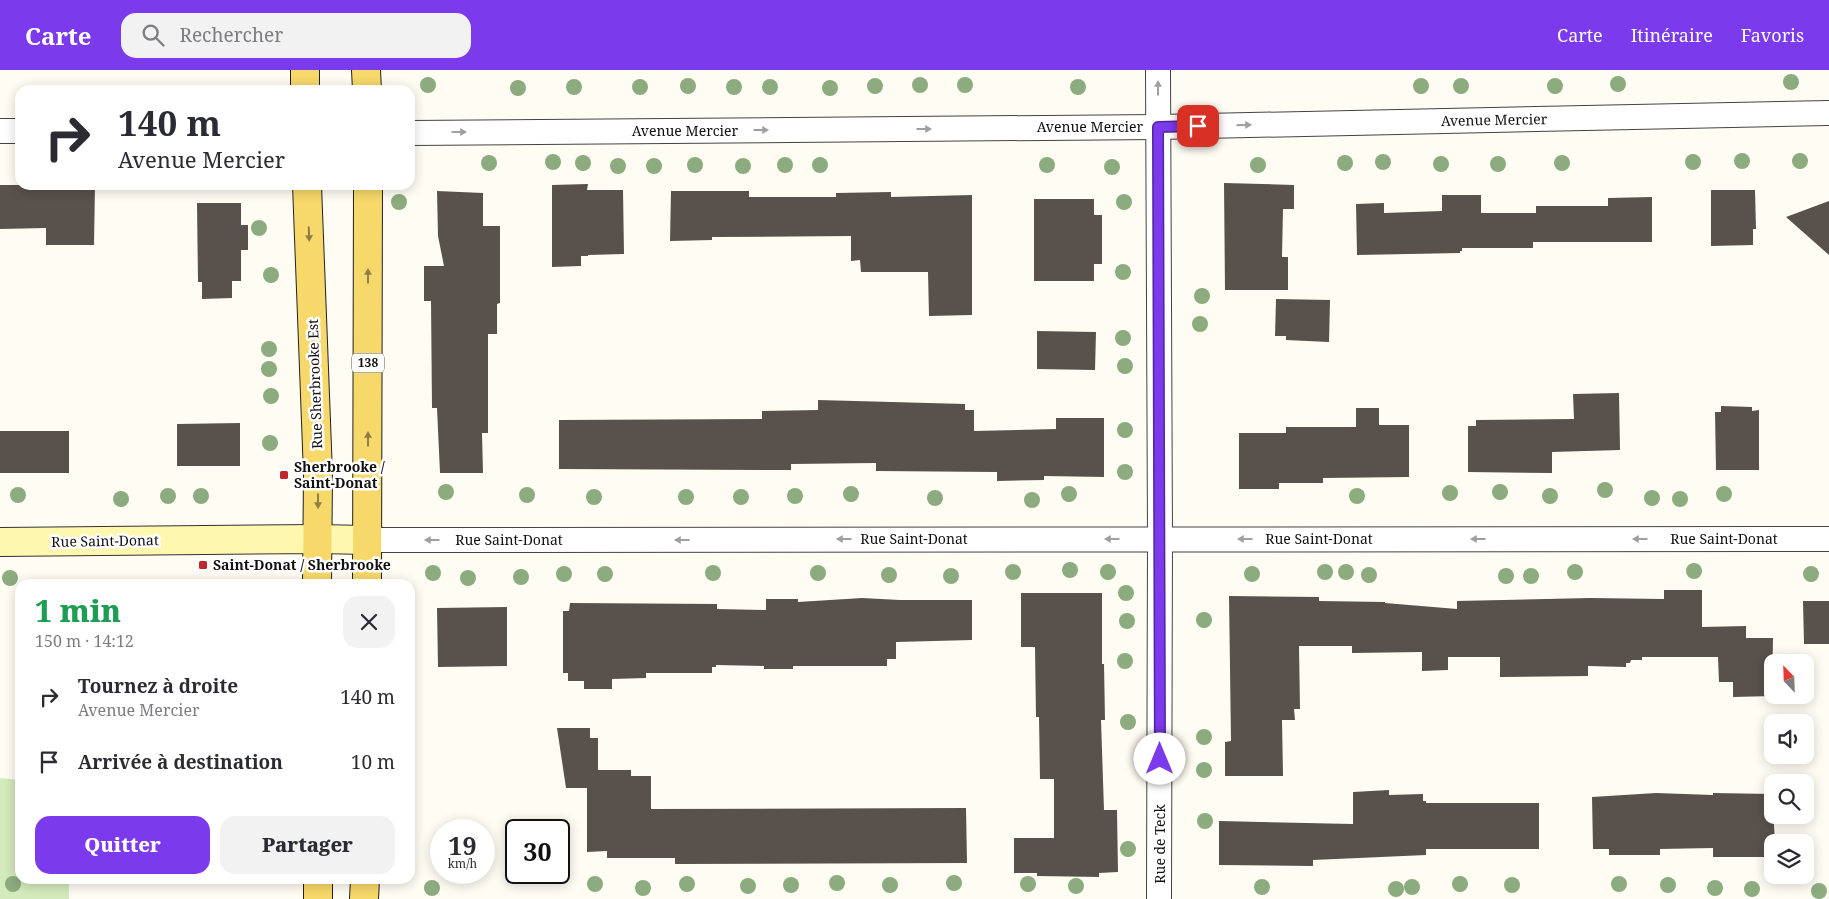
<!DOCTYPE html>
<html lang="fr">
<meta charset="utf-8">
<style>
:root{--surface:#fff;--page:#f2f2f3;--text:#2b2b33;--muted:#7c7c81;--accent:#7c3aed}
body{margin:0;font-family:"Noto Serif",serif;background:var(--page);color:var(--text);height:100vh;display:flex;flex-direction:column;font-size:19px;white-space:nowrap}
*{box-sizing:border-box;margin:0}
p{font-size:16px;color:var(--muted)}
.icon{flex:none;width:28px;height:28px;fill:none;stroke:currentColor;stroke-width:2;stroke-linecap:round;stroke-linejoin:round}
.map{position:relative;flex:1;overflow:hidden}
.panel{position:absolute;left:15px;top:509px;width:400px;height:305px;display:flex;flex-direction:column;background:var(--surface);border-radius:15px;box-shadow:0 2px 12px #0003}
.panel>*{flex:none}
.top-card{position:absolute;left:15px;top:15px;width:400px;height:105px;border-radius:15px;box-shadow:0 2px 12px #0003;background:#fff;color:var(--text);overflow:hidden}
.needle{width:32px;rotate:337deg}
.fabs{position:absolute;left:1764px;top:584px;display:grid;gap:10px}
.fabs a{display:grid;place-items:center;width:50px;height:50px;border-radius:10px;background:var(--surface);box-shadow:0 2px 12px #0003;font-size:25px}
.speed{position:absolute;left:430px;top:749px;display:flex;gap:10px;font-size:25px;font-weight:700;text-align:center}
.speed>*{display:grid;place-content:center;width:65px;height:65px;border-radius:50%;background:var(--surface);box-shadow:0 2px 12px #0003;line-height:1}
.speed small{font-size:12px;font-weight:400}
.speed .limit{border:2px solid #111;border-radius:8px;background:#fff;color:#111}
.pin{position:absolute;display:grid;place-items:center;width:42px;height:42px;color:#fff;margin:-21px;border-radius:10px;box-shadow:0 2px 8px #0006}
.me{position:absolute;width:55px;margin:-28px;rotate:0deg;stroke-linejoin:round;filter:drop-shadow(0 0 4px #0008)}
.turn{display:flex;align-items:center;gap:18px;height:105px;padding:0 20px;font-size:22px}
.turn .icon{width:65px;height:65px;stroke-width:2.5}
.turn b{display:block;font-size:35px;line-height:42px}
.round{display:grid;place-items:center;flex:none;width:52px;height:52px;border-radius:15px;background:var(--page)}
.headline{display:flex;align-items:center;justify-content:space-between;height:85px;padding:0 20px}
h1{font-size:30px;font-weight:800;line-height:38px;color:#1e9e55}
.cta{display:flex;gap:10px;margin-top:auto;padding:10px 20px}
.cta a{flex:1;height:58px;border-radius:15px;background:var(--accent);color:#fff;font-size:20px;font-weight:800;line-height:58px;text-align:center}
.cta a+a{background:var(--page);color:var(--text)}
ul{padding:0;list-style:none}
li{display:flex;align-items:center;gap:15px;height:65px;padding:0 20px}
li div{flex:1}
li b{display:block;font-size:19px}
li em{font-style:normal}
header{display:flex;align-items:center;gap:30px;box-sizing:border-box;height:70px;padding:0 25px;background:var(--accent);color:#fff}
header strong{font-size:24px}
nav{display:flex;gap:28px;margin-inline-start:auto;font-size:18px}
.search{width:350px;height:45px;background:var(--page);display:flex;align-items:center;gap:12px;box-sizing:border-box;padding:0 18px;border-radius:15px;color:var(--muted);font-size:19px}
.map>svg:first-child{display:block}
.green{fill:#d3eabc}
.building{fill:#59514c}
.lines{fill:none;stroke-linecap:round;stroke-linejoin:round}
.street-casing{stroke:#434343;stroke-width:26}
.secondary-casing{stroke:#323232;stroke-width:30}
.primary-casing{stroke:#212121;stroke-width:30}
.street{stroke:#fff;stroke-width:24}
.secondary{stroke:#fef7ae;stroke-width:28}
.primary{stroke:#f7d86a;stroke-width:28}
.tree{fill:#8cab7e}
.oneway{fill:#9f9f9f}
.oneway2{fill:#8f7e42}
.route-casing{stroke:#51269a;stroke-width:12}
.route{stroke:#7c3aed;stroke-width:9}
.poi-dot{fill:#c0272b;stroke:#fff;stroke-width:2}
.labels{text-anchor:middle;stroke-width:5;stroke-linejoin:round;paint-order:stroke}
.shield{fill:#fff;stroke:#585858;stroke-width:1}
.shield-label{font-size:12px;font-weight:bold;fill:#101010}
.street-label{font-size:14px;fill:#101010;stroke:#fff}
.poi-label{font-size:14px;font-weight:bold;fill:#101010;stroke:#fff;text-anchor:start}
</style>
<header>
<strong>Carte</strong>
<div class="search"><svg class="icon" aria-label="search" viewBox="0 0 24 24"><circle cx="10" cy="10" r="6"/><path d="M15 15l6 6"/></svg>Rechercher</div>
<nav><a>Carte</a><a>Itinéraire</a><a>Favoris</a></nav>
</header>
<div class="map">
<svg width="1829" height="829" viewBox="0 0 1829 829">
<rect width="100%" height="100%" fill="#fffdf3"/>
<path class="green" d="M 0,708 L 20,710 L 20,809 L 69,809 L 69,829 L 0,829 Z"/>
<g class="building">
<path d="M 1224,113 L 1294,115 L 1294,139 L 1283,139 L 1282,187 L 1288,187 L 1288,220 L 1225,220 Z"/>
<path d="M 588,114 L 587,120 L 623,120 L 624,184 L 588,185 L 588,186 L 581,186 L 581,196 L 552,197 L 552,115 Z"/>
<path d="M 0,115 L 95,115 L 94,175 L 46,175 L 46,158 L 0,159 Z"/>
<path d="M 1711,120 L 1755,120 L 1756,159 L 1753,159 L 1753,175 L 1711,176 Z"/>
<path d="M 437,121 L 483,123 L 483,156 L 500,156 L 500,233 L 497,234 L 497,264 L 488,264 L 488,363 L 482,363 L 483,403 L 440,403 L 437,338 L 432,338 L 431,231 L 424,231 L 424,196 L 444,196 L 438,166 Z"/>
<path d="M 671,121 L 749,121 L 749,127 L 836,127 L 836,123 L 891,122 L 891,127 L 972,125 L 972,245 L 929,246 L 928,202 L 861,202 L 860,190 L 851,191 L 851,166 L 712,167 L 712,170 L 670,171 Z"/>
<path d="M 1442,125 L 1481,125 L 1481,143 L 1536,143 L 1536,136 L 1608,136 L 1608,128 L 1652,127 L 1652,172 L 1533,172 L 1533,178 L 1462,178 L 1462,181 L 1460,181 L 1460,183 L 1357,185 L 1356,134 L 1384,133 L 1384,143 L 1442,141 Z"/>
<path d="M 1034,129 L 1094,129 L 1094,145 L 1102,145 L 1102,194 L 1094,194 L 1094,211 L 1034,211 Z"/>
<path d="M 1829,131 L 1829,185 L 1786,147 Z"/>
<path d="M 197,133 L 241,133 L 241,155 L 248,155 L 248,180 L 241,180 L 241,211 L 232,211 L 232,228 L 202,229 L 202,212 L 198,212 Z"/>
<path d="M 1276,229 L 1330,230 L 1329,272 L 1286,270 L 1286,266 L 1275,266 Z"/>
<path d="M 1037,261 L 1096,262 L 1095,300 L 1037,299 Z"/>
<path d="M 1619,323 L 1620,380 L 1552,382 L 1552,403 L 1468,402 L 1468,356 L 1476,356 L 1476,350 L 1574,349 L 1573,324 Z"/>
<path d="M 818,330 L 965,334 L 965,340 L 974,340 L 974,361 L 1056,359 L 1056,348 L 1104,348 L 1104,407 L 1044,406 L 1044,410 L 997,411 L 997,402 L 876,401 L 876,393 L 791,394 L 791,400 L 559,399 L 559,350 L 762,349 L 762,341 L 818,340 Z"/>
<path d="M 1721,336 L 1752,337 L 1752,341 L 1759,340 L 1759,400 L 1716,400 L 1715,342 L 1721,342 Z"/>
<path d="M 1356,338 L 1379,338 L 1379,355 L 1409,355 L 1409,407 L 1323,408 L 1323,413 L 1279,413 L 1279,419 L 1239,419 L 1239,363 L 1286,363 L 1286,357 L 1356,357 Z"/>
<path d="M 240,353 L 240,396 L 177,396 L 177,354 Z"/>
<rect x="0" y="361" width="69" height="42"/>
<path d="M 1664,520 L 1702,520 L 1702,557 L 1746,556 L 1746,568 L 1773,568 L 1772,625 L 1774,626 L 1733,627 L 1733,612 L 1719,612 L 1718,587 L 1642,587 L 1642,590 L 1631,590 L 1630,593 L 1626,593 L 1626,597 L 1588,596 L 1588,606 L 1500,607 L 1500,587 L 1448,587 L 1448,600 L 1422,601 L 1422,582 L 1352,583 L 1352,576 L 1299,576 L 1300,639 L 1294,639 L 1295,650 L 1282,650 L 1283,706 L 1225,706 L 1225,672 L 1231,671 L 1229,526 L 1319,527 L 1319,531 L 1385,532 L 1385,533 L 1457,539 L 1457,531 L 1590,528 L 1664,529 Z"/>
<path d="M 1021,523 L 1102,523 L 1102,594 L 1104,594 L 1105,650 L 1101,650 L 1104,740 L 1117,740 L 1118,802 L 1099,803 L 1099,807 L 1037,806 L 1037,803 L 1014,803 L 1014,768 L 1054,768 L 1054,709 L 1040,709 L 1039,647 L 1036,647 L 1035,577 L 1021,577 Z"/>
<path d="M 862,528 L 900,530 L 972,530 L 972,570 L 896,572 L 896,589 L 887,589 L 887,596 L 793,596 L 793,599 L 764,599 L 764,596 L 716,595 L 716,597 L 712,597 L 712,603 L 646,603 L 646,608 L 612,609 L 612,619 L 584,619 L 584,611 L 568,611 L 568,603 L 563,603 L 563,541 L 569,541 L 570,533 L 717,534 L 717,539 L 766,540 L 766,529 L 798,529 L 798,532 Z"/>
<path d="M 1803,531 L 1829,531 L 1829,574 L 1804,574 Z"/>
<path d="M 507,537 L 507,596 L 438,597 L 437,538 Z"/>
<path d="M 557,658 L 590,658 L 590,668 L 598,668 L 598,700 L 631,700 L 631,706 L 651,706 L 651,739 L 966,738 L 967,793 L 675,794 L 675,788 L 607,788 L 607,781 L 587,782 L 587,718 L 566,718 Z"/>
<path d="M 1389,720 L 1389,725 L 1423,724 L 1423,731 L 1426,731 L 1426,733 L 1539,733 L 1539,779 L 1426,779 L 1426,785 L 1313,790 L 1313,796 L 1219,795 L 1219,751 L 1353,754 L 1353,722 Z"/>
<path d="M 1656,723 L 1713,725 L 1713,723 L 1772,724 L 1775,772 L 1772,772 L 1772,787 L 1713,787 L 1713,778 L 1660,779 L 1660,785 L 1609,785 L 1609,779 L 1593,779 L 1592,727 Z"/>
</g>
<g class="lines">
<g class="street-casing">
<g id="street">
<path d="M 1158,0 L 1160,469 L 1159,829"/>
<path d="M 0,61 L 20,61"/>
<path d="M 410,63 L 1158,57 L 1829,43"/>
<path d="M 367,470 L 1829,469"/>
</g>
</g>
<g class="secondary-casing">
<path id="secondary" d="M 0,472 L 318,469 L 367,470"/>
</g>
<g class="primary-casing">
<g id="primary">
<path d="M 366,0 L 367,20"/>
<path d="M 305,20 L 305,0"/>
<path d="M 307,115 L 318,404 L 317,514"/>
<path d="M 367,514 L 368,115"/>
<path d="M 318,809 L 318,829"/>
<path d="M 364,829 L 365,809"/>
</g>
</g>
<use href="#street" class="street"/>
<use href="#secondary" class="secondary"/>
<use href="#primary" class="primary"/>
</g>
<g class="tree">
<circle cx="1791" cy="12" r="8"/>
<circle cx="1618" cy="14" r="8"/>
<circle cx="428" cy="15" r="8"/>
<circle cx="920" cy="15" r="8"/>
<circle cx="965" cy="15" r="8"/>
<circle cx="688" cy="16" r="8"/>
<circle cx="875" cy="16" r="8"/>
<circle cx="1421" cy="16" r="8"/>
<circle cx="1461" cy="16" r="8"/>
<circle cx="1555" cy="16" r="8"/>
<circle cx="574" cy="17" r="8"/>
<circle cx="640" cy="17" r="8"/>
<circle cx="734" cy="17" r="8"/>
<circle cx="770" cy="17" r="8"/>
<circle cx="1078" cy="17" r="8"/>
<circle cx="518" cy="18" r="8"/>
<circle cx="830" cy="18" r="8"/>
<circle cx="1742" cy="91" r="8"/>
<circle cx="1800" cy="91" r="8"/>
<circle cx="553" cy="92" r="8"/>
<circle cx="1383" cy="92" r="8"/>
<circle cx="1693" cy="92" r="8"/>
<circle cx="489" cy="93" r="8"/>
<circle cx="583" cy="93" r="8"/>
<circle cx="1345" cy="93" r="8"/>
<circle cx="1562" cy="93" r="8"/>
<circle cx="1441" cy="94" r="8"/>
<circle cx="1498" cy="94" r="8"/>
<circle cx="695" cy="95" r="8"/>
<circle cx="785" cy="95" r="8"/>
<circle cx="820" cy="95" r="8"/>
<circle cx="1047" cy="95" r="8"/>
<circle cx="1258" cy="95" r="8"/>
<circle cx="618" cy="96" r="8"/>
<circle cx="654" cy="96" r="8"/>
<circle cx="743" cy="96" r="8"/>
<circle cx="1112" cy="97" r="8"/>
<circle cx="399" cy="132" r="8"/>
<circle cx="1124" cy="132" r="8"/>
<circle cx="259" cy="158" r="8"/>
<circle cx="1123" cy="202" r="8"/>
<circle cx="271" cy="205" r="8"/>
<circle cx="1202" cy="226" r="8"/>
<circle cx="1200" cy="254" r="8"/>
<circle cx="1123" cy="268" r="8"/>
<circle cx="269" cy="279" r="8"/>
<circle cx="1125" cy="296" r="8"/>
<circle cx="269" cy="299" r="8"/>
<circle cx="271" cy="326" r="8"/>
<circle cx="1125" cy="360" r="8"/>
<circle cx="270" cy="373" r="8"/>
<circle cx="1125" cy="402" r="8"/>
<circle cx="1605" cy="420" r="8"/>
<circle cx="446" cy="422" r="8"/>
<circle cx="1500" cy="422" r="8"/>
<circle cx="1450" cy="423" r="8"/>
<circle cx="851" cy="424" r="8"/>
<circle cx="1069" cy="424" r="8"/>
<circle cx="1724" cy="424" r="8"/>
<circle cx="18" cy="425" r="8"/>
<circle cx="527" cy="425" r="8"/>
<circle cx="168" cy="426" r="8"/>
<circle cx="201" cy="426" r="8"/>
<circle cx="795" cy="426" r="8"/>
<circle cx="1357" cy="426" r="8"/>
<circle cx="1550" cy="426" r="8"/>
<circle cx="594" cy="427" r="8"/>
<circle cx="686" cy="427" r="8"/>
<circle cx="741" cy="427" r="8"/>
<circle cx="935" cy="428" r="8"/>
<circle cx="1652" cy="428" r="8"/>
<circle cx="121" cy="429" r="8"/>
<circle cx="1680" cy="429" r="8"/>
<circle cx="1032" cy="430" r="8"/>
<circle cx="1070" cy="500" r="8"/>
<circle cx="1694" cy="501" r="8"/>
<circle cx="1013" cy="502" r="8"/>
<circle cx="1108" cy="502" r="8"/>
<circle cx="1325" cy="502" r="8"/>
<circle cx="1346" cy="502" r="8"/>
<circle cx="1575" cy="502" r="8"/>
<circle cx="433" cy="503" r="8"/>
<circle cx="713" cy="503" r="8"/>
<circle cx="818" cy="503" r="8"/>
<circle cx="564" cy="504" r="8"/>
<circle cx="605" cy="504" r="8"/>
<circle cx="1252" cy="504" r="8"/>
<circle cx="1811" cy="504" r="8"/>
<circle cx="889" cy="505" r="8"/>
<circle cx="1369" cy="505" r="8"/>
<circle cx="951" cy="506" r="8"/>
<circle cx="1506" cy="506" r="8"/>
<circle cx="1531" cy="506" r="8"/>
<circle cx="521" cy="507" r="8"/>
<circle cx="10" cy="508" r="8"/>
<circle cx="468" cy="508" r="8"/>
<circle cx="1126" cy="523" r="8"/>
<circle cx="1204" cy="550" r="8"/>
<circle cx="1127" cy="551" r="8"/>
<circle cx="1125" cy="591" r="8"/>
<circle cx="1128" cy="652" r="8"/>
<circle cx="1204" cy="667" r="8"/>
<circle cx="1204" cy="700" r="8"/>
<circle cx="1205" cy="751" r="8"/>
<circle cx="1128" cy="779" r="8"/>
<circle cx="837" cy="813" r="8"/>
<circle cx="954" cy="813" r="8"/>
<circle cx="13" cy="814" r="8"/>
<circle cx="595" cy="814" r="8"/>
<circle cx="687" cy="814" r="8"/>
<circle cx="1028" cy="814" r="8"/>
<circle cx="1460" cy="814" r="8"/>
<circle cx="1619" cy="814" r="8"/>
<circle cx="791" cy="815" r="8"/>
<circle cx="890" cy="815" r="8"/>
<circle cx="1512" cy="815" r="8"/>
<circle cx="1668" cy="815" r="8"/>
<circle cx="748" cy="816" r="8"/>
<circle cx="1076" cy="816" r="8"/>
<circle cx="1262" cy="817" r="8"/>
<circle cx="1412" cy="817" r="8"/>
<circle cx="432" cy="818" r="8"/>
<circle cx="643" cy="818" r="8"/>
<circle cx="1715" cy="818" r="8"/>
<circle cx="1396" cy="819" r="8"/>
<circle cx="1752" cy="819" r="8"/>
<circle cx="1819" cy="821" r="8"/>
</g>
<defs><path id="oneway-solid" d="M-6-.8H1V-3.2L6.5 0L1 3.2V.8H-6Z" transform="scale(1.25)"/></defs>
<g class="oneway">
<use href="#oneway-solid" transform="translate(1158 18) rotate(-90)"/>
<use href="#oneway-solid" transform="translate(1244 55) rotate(-1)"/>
<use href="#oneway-solid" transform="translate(924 59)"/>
<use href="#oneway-solid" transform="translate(761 60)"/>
<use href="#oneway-solid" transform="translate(459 62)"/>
<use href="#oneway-solid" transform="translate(844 469) rotate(180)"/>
<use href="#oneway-solid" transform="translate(1112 469) rotate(180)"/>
<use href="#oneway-solid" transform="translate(1245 469) rotate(180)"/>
<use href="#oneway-solid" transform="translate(1478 469) rotate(180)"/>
<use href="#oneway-solid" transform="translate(1640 469) rotate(180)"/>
<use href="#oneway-solid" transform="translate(432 470) rotate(180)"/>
<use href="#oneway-solid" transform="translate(682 470) rotate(180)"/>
</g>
<g class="oneway2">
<use href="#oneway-solid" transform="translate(309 164) rotate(88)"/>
<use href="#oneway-solid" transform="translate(368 206) rotate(-90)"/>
<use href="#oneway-solid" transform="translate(368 369) rotate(-90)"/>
<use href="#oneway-solid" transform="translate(318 431) rotate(90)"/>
</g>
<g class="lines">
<g class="route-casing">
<path id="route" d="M 1160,689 L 1158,57 L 1198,56"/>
</g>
<use href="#route" class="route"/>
</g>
<g class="poi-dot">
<rect x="279" y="400" width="10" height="10" rx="2.5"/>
<rect x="198" y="490" width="10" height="10" rx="2.5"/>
</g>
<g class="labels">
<rect class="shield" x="352" y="283.5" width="32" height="19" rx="4"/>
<g class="shield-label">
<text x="368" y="297">138</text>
</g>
<g class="street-label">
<text transform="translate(1494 50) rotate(-1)" y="5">Avenue Mercier</text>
<text x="1090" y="62">Avenue Mercier</text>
<text x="685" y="66">Avenue Mercier</text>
<text transform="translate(315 314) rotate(-92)" y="5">Rue Sherbrooke Est</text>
<text x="914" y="474">Rue Saint-Donat</text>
<text x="1319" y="474">Rue Saint-Donat</text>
<text x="1724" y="474">Rue Saint-Donat</text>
<text x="509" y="475">Rue Saint-Donat</text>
<text transform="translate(105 471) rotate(-1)" y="5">Rue Saint-Donat</text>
<text transform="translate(1160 774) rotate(-90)" y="5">Rue de Teck</text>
</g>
<g class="poi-label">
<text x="294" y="402">Sherbrooke /<tspan x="294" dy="16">Saint-Donat</tspan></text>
<text x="213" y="500">Saint-Donat / Sherbrooke</text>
</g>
</g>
</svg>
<div class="fabs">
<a><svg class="needle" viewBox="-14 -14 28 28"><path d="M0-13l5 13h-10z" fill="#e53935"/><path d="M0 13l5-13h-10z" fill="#7c7c81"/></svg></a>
<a><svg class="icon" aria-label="sound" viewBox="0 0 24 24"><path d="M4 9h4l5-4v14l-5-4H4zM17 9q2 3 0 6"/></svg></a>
<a><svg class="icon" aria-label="search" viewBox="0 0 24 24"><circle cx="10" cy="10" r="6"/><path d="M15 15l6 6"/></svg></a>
<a><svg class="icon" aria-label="layers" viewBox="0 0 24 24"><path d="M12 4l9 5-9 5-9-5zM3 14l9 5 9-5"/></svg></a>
</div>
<div class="speed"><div>19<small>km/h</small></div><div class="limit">30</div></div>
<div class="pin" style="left:1198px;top:56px;background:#d93025"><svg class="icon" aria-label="arrive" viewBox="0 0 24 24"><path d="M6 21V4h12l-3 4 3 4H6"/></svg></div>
<svg class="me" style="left:1160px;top:689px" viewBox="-20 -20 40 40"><circle r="19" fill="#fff"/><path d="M0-13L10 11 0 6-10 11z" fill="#7c3aed"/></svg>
<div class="top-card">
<div class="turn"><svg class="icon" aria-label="right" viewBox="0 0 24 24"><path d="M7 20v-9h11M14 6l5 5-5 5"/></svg><div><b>140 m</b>Avenue Mercier</div></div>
</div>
<section class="panel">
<div class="headline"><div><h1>1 min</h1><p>150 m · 14:12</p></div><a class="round"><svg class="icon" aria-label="close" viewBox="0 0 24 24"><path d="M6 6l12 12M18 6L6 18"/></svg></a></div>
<ul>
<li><svg class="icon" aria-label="right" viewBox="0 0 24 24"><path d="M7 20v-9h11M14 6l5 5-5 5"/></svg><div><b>Tournez à droite</b><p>Avenue Mercier</p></div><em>140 m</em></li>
<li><svg class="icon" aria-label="arrive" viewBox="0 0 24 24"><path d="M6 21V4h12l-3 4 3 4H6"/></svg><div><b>Arrivée à destination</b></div><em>10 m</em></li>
</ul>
<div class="cta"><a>Quitter</a><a>Partager</a></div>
</section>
</div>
